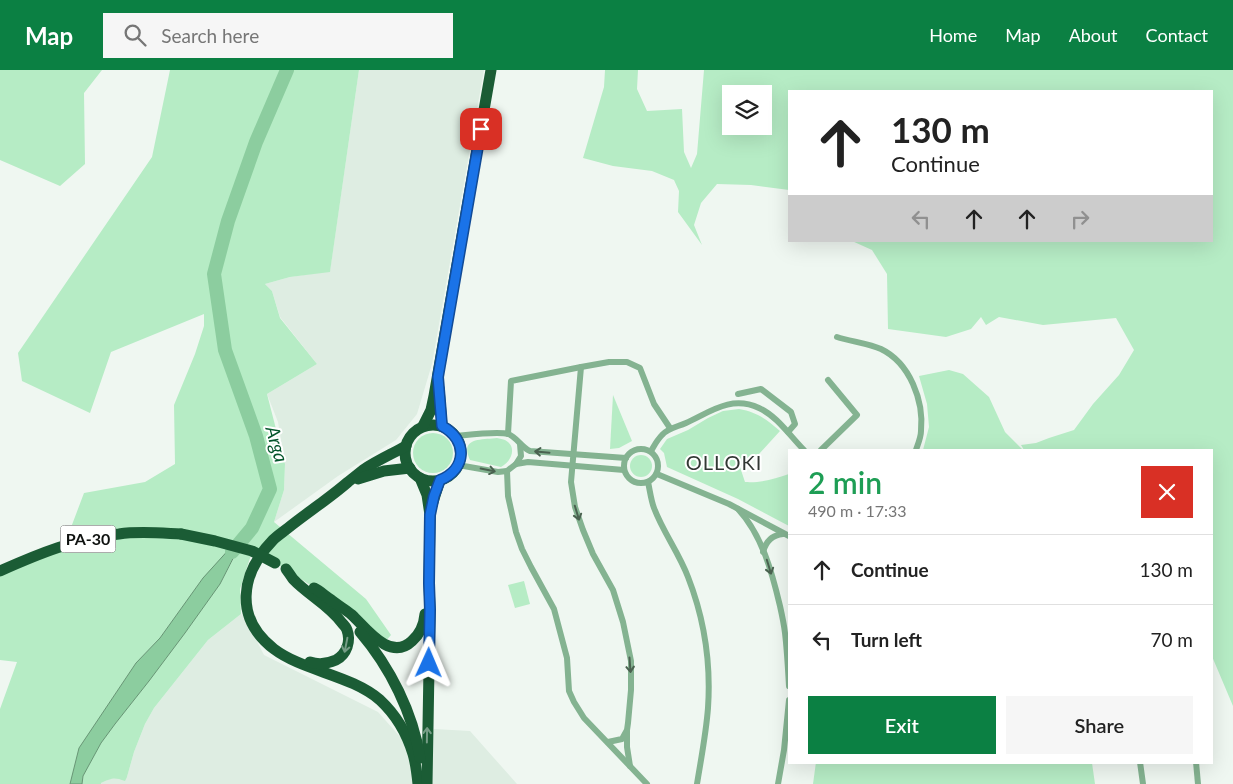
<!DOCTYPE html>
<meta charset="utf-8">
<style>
:root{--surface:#fff;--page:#f6f6f6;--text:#222;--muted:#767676;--line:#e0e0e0;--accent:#0b8043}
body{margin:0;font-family:Lato,sans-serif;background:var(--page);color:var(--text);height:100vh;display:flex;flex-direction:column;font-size:19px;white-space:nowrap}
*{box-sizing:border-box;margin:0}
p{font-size:16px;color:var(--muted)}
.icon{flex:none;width:28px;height:28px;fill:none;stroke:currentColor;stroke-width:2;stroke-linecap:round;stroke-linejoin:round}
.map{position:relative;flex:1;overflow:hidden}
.drawer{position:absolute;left:788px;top:379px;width:425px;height:315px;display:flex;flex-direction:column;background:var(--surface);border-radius:0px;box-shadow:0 5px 20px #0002}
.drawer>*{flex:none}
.banner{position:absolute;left:788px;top:20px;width:425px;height:152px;border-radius:0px;box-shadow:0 5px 20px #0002;background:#fff;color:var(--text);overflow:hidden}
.controls{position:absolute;left:722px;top:15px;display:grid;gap:10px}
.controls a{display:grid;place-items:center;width:50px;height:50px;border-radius:0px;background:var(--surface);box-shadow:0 5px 20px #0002;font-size:25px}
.pin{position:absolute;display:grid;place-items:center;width:42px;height:42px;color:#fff;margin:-21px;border-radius:10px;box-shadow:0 2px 8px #0006}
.me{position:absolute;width:55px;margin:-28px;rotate:1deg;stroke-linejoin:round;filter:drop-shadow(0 0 4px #0008)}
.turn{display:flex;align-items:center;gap:18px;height:105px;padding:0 20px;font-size:22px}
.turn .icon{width:65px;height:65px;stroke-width:2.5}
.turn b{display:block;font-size:35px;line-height:42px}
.lanes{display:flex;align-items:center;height:48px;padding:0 20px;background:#0003;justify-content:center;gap:25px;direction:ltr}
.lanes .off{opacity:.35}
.round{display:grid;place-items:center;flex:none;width:52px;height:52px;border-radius:0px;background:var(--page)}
.headline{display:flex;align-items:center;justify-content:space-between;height:85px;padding:0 20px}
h1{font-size:30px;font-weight:600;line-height:38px;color:#1e9e55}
.cta{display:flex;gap:10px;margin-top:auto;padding:10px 20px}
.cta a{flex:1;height:58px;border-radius:0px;background:var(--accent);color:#fff;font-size:20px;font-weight:600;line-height:58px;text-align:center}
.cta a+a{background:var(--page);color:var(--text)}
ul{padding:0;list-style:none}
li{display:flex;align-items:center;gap:15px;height:70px;padding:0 20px;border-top:1px solid var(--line)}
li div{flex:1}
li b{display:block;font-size:19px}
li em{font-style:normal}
header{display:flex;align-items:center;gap:30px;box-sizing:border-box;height:70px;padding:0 25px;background:var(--accent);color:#fff}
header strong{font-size:24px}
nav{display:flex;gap:28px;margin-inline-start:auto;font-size:18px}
.search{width:350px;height:45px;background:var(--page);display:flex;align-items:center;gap:12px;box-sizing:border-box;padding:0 18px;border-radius:0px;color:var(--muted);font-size:19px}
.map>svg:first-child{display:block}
.built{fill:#deede2}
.green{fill:#b6ecc5;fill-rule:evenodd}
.water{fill:#8ccd9f;stroke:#669574}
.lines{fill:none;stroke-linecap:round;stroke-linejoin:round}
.river{stroke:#8ccd9f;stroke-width:14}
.street{stroke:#84b391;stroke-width:6}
.highway{stroke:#1b5c35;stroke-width:11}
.highway-bridge{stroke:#1b5c35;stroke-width:11}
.oneway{stroke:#4a6250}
.oneway2{stroke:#769d86}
.route-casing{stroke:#114b97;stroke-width:12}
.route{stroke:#1a73e8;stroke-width:9}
.labels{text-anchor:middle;stroke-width:4;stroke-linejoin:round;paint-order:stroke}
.shield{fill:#fff;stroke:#575958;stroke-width:1}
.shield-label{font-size:16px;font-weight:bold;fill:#0f1210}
.water-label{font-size:19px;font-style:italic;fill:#04552b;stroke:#fff}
.quarter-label{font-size:20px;letter-spacing:1px;fill:#323834;stroke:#fff}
</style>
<header>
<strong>Map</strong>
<div class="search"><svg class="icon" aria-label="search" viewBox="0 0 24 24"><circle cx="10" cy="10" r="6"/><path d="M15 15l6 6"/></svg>Search here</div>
<nav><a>Home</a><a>Map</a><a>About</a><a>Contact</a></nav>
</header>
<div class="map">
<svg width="1233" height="714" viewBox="0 0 1233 714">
<rect width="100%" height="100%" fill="#eff7f1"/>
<g class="built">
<path d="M 359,0 L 484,0 L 432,294 L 417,344 L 396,370 L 338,406 L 274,452 L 284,420 L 285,394 L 278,352 L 267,324 L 317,294 L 280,247 L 272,221 L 265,214 L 290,207 L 330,201 Z"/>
<path d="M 241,544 L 244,546 L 264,585 L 378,642 L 420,689 L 434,659 L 470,661 L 517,714 L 101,714 L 101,713 L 111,708 L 127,707 L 134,682 L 145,654 L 154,638 L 208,570 Z"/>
</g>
<g class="green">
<path d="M 0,0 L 102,0 L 84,23 L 85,94 L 60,116 L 0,90 Z"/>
<path d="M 170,0 L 359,0 L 330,202 L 290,207 L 265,214 L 272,221 L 280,248 L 317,294 L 267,324 L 285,394 L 284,420 L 274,452 L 366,529 L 391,565 L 383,574 L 319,521 L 286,499 L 252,482 L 240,519 L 241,544 L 208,570 L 154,638 L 145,654 L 134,682 L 127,707 L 125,711 C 114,707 112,708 101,713 L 101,714 L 82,714 L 83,706 L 101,673 L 115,654 L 149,611 L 185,563 L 220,514 L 239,478 L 203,508 L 160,568 L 136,593 L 79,678 L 70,714 L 0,714 L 0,639 L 17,592 L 0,590 L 0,500 L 64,476 L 84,423 L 145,412 L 175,394 L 174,335 L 195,284 L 204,256 L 204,244 L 111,282 L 90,343 L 22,311 L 18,283 L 152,87 Z"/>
<path d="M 605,0 L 638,0 L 637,19 L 647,41 L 682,39 L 684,82 L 691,98 L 697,84 L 704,0 L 1233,0 L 1233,636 L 1211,584 L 1211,380 L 1024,380 L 1021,375 L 1036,373 L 1049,368 L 1074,360 L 1093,334 L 1119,305 L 1134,280 L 1116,248 L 1043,255 L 999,247 L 986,255 L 981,247 L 971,259 L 946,267 L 888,259 L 887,204 L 872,180 L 852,171 L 1211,171 L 1211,21 L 789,21 L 789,120 L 751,115 L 717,114 L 701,133 L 694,155 L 702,175 L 678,142 L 679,121 L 674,110 L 652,101 L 613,96 L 583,88 L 604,17 ZM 731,24 L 764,24 L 764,56 L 731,56 Z"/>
<path d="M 949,300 L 963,304 L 989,327 L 1005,362 L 1023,380 L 923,380 L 929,357 L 927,334 L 919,306 Z"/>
<path d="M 613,325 L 632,371 L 619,378 L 610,379 Z"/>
<path d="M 739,339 C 757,342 766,349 780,361 L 759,384 L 740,397 L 745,412 C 761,413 774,409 789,404 L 789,456 L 738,429 L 667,397 L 664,383 L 660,379 L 667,369 L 688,360 L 708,348 L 723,341 Z"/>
<circle cx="433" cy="383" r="20"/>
<path d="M 497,368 C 500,369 503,369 505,370 C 518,377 511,392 501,397 L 470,390 C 459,367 482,370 497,368 Z"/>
<circle cx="641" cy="396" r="11"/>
<path d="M 524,511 L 530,534 L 515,538 L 508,515 Z"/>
<path d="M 816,692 L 1092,693 L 1095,714 L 813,714 Z"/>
</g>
<path class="water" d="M 243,469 L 220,514 L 185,563 L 149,611 L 115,654 L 101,673 L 83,706 L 82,714 L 70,714 L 79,678 L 136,593 L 160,568 L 203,508 L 232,476 Z"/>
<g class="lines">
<path class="river" d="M 232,482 L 252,458 L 270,419 L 256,366 L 225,280 L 214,204 L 228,151 L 256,72 L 287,0"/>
<g class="street">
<path d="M 837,267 C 849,271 870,274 881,279 C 910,293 924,331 921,361 C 921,367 918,374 916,380"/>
<path d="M 581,297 L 571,412 L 575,437 L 583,460 L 593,484 L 613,520 L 623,552 L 631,591 L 631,620 L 628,653 L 627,660 L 622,669 L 608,672"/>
<path d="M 738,324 L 761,319 L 791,342 L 795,354 L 788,362"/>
<path d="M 508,364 L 511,311 L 581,297 L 609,292 L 627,292 L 640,298 L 654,334 L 670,358"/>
<path d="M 455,366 C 467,365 498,361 508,364 C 517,367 521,377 530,381 L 626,388"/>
<circle cx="641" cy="396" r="17"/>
<path d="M 821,380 L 857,345 L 828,310"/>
<path d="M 651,381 C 654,376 657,370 662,365 C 668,358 677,357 686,353 C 710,342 731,325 759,338 C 777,346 790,366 804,380"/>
<path d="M 516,394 L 521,386 L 520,374"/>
<path d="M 458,395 L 498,402 L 507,401 L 516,394 L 528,392 L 624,400"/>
<path d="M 507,401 L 508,426 L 516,462 L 522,479 L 531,497 L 554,539 L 567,588 L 569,621 L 574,632 L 584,648 L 647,714"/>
<path d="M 657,404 L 729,434 L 789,466"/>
<path d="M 648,412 C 650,421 651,430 654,438 C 663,462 679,483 688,507 C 704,548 711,594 708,638 C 706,664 701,689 697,714"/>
<path d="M 738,439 C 762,465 772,502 780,536 C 782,545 784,554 785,563 C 787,580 788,598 789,616"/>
<path d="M 763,482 C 766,471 772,465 783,464"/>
<path d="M 627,661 L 627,677 L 630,696"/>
<path d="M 1140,692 L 1143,714"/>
<path d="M 1196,692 L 1198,714"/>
<path d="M 778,714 L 784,680 L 789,630"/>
</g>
<g class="highway">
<path d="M 439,318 L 442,356"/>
<circle cx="433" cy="383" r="28"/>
<path d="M 423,356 L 431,340 L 434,326 L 491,0"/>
<path d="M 406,376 C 392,384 376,391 363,400 C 358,404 353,408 348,412 C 340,419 332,425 324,431 C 312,440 299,449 288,458 C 283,462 277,466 273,470 C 240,504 234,548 274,579 C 303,601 351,605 380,630 C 395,644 407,664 413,684 C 416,694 417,704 418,714"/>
<path d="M 420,408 L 427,425 L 430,445 L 429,513 L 430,540 L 427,714"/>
<path d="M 358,409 L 384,401 L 410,398"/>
<path d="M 431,438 L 440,410"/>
<path d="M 286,499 C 289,503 291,506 293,509 C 308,525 329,535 342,553 C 344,555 346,557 347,560 C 351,571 347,584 336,590 C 327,594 319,595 310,592"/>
<path d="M 0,501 C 38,484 77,468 119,464 C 139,461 160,463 181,464"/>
<path d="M 314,518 C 320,521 324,525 330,529 C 337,535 345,539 352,545 C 366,558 390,592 412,571 C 420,564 424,555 425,544"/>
<path d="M 360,562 C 390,597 413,643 420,688"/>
</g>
<path class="highway-bridge" d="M 181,464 L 215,471 L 252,481 L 275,493"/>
</g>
<defs><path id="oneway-shaft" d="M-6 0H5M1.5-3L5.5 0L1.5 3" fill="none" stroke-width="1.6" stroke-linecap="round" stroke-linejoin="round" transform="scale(1.25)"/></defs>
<g class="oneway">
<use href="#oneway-shaft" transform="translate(542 382) rotate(-175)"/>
<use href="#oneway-shaft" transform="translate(488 400) rotate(11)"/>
<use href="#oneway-shaft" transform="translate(577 443) rotate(73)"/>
<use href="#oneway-shaft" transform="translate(769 497) rotate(73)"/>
<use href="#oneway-shaft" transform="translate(630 595) rotate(86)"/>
</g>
<g class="oneway2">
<use href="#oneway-shaft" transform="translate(346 575) rotate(101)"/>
<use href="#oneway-shaft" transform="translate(427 665) rotate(-89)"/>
</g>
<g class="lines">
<g class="route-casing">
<path id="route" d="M 429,593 L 430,540 L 429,513 L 430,445 L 434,426 L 440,410 C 467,399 468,370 442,356 L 438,307 L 481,59"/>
</g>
<use href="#route" class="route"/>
</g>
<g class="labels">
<rect class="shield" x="60.5" y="455.5" width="55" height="27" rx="4"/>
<g class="shield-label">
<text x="88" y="475">PA-30</text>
</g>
<g class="water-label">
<text transform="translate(277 374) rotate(74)" y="7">Arga</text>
</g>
<g class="quarter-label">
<text x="724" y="400">OLLOKI</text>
</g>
</g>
</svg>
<div class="controls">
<a><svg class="icon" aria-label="layers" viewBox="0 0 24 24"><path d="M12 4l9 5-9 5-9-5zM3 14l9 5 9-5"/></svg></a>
</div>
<div class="pin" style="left:481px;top:59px;background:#d93025"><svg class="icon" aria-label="arrive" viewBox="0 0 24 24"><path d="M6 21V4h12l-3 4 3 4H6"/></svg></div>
<svg class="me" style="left:429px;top:593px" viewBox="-20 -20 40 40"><path d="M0-17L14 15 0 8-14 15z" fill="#1a73e8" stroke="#fff" stroke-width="4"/></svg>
<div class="banner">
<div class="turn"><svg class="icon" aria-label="ahead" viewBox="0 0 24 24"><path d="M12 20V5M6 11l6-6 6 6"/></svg><div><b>130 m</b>Continue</div></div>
<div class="lanes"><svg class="icon off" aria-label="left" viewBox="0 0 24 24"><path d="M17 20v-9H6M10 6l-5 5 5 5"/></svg><svg class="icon" aria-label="ahead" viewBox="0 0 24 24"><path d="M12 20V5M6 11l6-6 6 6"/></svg><svg class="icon" aria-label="ahead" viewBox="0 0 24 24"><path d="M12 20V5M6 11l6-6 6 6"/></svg><svg class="icon off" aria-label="right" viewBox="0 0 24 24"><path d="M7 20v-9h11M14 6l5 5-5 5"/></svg></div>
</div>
<section class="drawer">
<div class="headline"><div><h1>2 min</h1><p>490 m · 17:33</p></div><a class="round" style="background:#d93025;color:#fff"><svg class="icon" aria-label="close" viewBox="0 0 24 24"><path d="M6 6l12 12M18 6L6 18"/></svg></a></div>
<ul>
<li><svg class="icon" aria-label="ahead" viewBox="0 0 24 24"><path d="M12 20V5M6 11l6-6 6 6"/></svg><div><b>Continue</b></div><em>130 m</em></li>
<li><svg class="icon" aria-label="left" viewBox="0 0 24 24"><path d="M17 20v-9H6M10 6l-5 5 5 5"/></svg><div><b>Turn left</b></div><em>70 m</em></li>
</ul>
<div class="cta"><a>Exit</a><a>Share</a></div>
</section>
</div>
